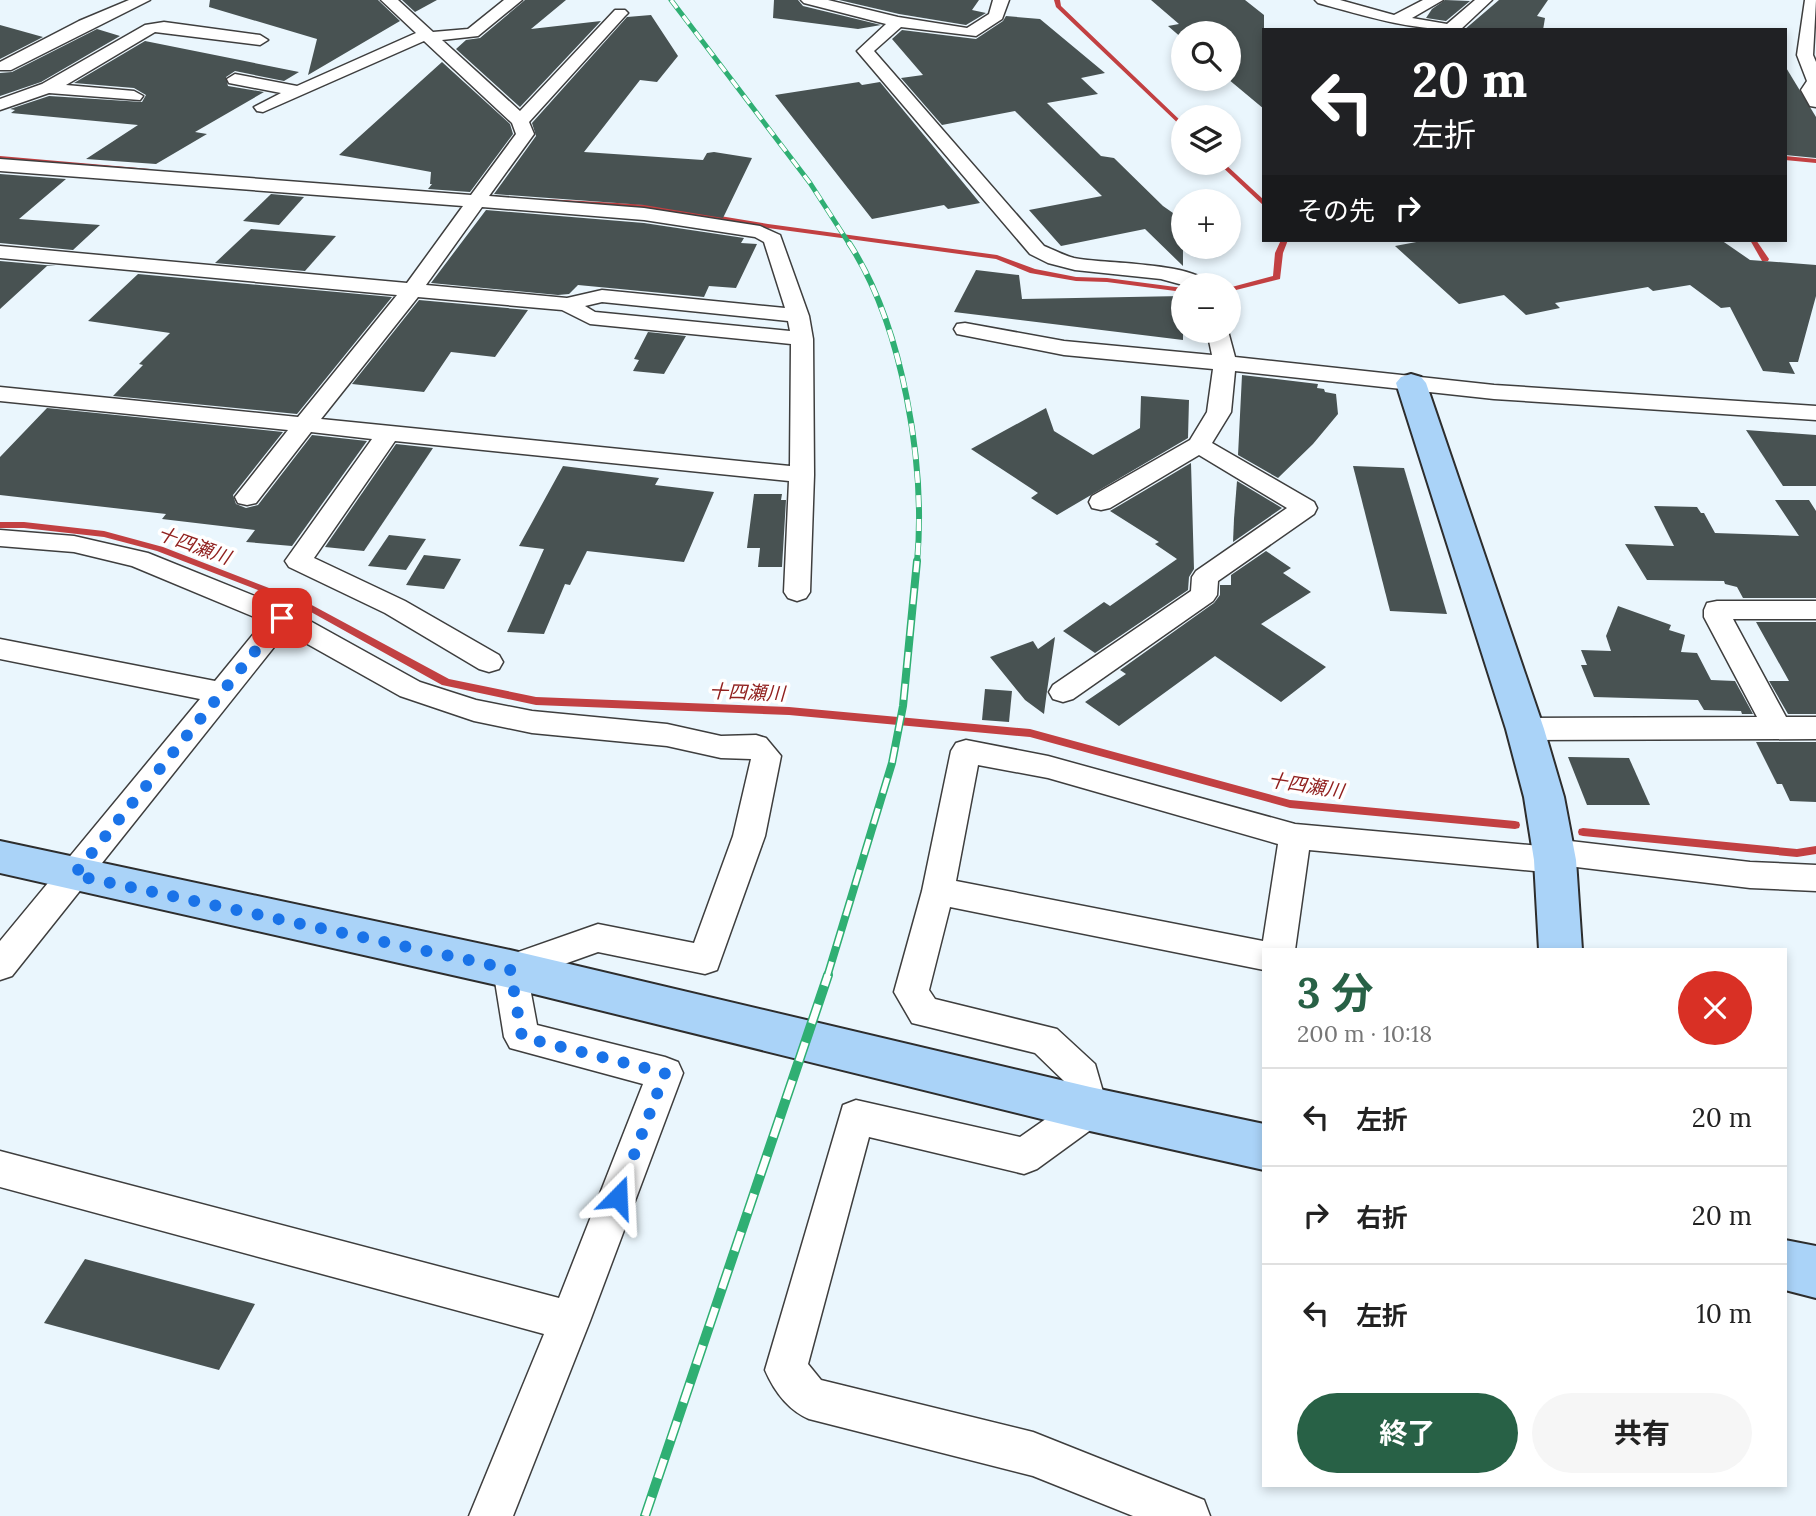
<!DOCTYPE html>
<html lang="ja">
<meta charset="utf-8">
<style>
:root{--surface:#fff;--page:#f6f6f6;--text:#222;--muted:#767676;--line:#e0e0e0;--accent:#286146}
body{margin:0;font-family:Lora,"Noto Sans JP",serif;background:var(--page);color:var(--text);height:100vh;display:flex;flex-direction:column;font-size:26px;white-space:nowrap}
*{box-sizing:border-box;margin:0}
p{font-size:23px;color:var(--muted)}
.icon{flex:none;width:38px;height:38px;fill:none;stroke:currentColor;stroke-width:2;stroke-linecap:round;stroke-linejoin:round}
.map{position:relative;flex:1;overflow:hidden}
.panel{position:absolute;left:1262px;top:948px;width:525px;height:539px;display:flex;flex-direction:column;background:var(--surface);border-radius:0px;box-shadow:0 4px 10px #0003}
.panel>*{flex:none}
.top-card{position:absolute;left:1262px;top:28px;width:525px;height:214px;border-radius:0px;box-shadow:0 4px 10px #0003;background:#202124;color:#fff;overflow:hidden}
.buttons{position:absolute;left:1171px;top:21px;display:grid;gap:14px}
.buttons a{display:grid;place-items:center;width:70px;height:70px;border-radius:50%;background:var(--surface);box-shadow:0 4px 10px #0003;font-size:35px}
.pin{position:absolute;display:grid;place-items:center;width:60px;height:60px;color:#fff;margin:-30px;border-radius:14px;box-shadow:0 4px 10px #0006}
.me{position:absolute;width:77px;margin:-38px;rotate:21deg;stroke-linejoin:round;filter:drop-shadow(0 0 5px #0008)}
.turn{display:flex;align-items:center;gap:24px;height:147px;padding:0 35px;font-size:32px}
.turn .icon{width:91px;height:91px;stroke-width:2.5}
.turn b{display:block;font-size:49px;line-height:60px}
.then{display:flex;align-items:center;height:66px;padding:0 35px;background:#0003;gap:14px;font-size:26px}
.round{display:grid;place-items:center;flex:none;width:74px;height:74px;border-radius:37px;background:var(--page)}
.overview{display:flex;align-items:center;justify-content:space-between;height:119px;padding:0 35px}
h1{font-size:42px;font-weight:700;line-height:52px;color:var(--accent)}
.button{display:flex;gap:14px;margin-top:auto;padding:14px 35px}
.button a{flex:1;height:80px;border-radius:42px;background:var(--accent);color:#fff;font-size:28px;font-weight:700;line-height:80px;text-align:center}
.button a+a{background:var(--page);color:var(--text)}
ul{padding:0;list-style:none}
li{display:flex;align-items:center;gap:21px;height:98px;padding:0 35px;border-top:2px solid var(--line)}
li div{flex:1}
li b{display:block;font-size:26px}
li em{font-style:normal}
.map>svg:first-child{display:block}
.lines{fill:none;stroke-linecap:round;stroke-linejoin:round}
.stream{fill:#c24042;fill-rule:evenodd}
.building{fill:#485252}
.street-casing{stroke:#3e3e3e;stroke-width:3}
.secondary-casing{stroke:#2d2d2d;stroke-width:4}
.street{fill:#fff;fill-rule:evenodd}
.secondary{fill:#aad3f8;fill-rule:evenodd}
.rail-far3-casing{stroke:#2faf73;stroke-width:5}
.rail-far2-casing{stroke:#2faf73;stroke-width:6}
.rail-far1-casing{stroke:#2faf73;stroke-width:8}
.rail-casing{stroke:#2faf73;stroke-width:10}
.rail-far3{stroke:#fff;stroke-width:3.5;stroke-dasharray:10;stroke-linecap:butt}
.rail-far2{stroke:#fff;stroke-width:4.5;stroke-dasharray:12;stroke-linecap:butt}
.rail-far1{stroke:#fff;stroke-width:5;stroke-dasharray:16;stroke-linecap:butt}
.rail{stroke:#fff;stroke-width:7;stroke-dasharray:20;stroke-linecap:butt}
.route{stroke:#1a73e8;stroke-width:12;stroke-dasharray:0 21.6}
.labels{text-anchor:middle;stroke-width:7;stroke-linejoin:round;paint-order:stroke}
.water-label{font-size:19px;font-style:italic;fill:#91211f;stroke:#fff}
</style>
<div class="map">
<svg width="1816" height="1516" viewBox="0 0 1816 1516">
<rect width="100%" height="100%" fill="#eaf6fd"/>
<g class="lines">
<g class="stream">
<path d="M 1054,0 L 1060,0 L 1061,6 L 1183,123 L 1183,128 L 1056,7 Z"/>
<path d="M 0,156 L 150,169 L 153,171 L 150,173 L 0,160 Z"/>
<path d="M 1785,156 L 1816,159 L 1816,163 L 1785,160 Z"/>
<path d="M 1218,163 L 1224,163 L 1264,200 L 1264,206 Z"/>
<path d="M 546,199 L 653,205 L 768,224 L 997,255 L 1035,269 L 1076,277 L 1107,278 L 1183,288 L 1183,292 L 1107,282 L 1076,281 L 1030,273 L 996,259 L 768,228 L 653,209 L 544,202 L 543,201 Z"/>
<path d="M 1281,240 L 1288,240 L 1283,253 L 1280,279 L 1228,292 L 1228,288 L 1273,276 L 1275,253 Z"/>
<path d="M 1750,240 L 1756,240 L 1769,259 L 1768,261 L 1762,261 Z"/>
<path d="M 0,522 L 24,522 L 104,531 L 163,547 L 308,603 L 449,679 L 536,697 L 789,707 L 1030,729 L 1290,800 L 1515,821 L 1519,822 L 1520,825 L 1519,828 L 1515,829 L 1290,808 L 1030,737 L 789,715 L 536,705 L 442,685 L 302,607 L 157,551 L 104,537 L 24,528 L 0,528 Z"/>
<path d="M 1583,828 L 1797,849 L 1816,846 L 1816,854 L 1797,857 L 1583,836 L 1579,835 L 1578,832 L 1579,829 Z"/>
</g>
</g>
<g class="building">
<path d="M 210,0 L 378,0 L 400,21 L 308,75 L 317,39 L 209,7 Z"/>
<path d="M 402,0 L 437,0 L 415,12 Z"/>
<path d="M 525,0 L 566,0 L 531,29 L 601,21 L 520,107 L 456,49 L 466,40 L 480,38 Z"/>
<path d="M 774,0 L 798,0 L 803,6 L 881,25 L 858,29 L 773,18 Z"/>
<path d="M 839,0 L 979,0 L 972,10 L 986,13 L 966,25 L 899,14 Z"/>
<path d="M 1151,0 L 1245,0 L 1264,15 L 1264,109 L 1228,79 L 1228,33 L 1183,33 L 1183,39 L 1168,26 L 1179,24 Z"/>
<path d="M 1445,0 L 1470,1 L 1446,21 L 1426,18 L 1432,9 Z"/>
<path d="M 1499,0 L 1548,0 L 1537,16 L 1545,18 L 1543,30 L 1464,30 Z"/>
<path d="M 651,15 L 678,56 L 657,82 L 640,80 L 584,152 L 703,160 L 707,153 L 714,152 L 752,158 L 723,218 L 644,205 L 494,194 L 536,136 L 532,123 L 627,17 Z"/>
<path d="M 1006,16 L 1040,19 L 1105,73 L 1081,78 L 1098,94 L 1047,103 L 1101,156 L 1114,158 L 1163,206 L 1183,220 L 1183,266 L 1145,229 L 1061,246 L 1029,210 L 1102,196 L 1015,111 L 942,125 L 901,78 L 923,75 L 892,39 L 902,30 L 976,39 L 1003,21 Z"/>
<path d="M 0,25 L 43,37 L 0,59 Z"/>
<path d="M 97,29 L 120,36 L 41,82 L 0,96 L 0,73 L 12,72 Z"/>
<path d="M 145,41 L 299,72 L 284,81 L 235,71 L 226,77 L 228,86 L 264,92 L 195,132 L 207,134 L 156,164 L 86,159 L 138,125 L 11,113 L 15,110 L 10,109 L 49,96 L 142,102 L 146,95 L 134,88 L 74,83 Z"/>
<path d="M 442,62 L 510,124 L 513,134 L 470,192 L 428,189 L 432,184 L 430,184 L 431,172 L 339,155 Z"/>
<path d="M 1785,66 L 1816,117 L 1816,158 L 1785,155 Z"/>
<path d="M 859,82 L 862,85 L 880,82 L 980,203 L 948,209 L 944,205 L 872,219 L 775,95 Z"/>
<path d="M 0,174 L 66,179 L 19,219 L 100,225 L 73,250 L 0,243 Z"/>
<path d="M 271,194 L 304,197 L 279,225 L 243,221 Z"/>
<path d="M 486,210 L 644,223 L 744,238 L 741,243 L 757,244 L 736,288 L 709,286 L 704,297 L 578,285 L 569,294 L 558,295 L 431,283 Z"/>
<path d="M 251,229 L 336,236 L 305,271 L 215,263 Z"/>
<path d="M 1427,240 L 1721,240 L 1750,260 L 1816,265 L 1816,296 L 1798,362 L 1789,362 L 1795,374 L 1763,371 L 1730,307 L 1721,308 L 1690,285 L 1653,291 L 1648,287 L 1555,303 L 1560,308 L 1526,315 L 1504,295 L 1459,304 L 1395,246 Z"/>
<path d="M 0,261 L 56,266 L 47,266 L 0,309 Z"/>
<path d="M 976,270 L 1019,275 L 1022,299 L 1183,296 L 1183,340 L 954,312 Z"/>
<path d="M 138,274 L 392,297 L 297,414 L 113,396 L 143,365 L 139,364 L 170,333 L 88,321 Z"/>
<path d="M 419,300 L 528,310 L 495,357 L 451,352 L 424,392 L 352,384 Z"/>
<path d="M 648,332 L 686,336 L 664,374 L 633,371 L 639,360 L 634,359 Z"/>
<path d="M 1242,375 L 1318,384 L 1317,388 L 1324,389 L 1325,392 L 1336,394 L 1338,414 L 1313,444 L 1278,478 L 1238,455 Z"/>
<path d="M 1141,396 L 1189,400 L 1188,438 L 1057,515 L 1031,498 L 1038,493 L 971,449 L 1046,408 L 1054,431 L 1093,455 L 1140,428 Z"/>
<path d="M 47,408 L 283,432 L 233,495 L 236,504 L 246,508 L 258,505 L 312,435 L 367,441 L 292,546 L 246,542 L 255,530 L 162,519 L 166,514 L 0,495 L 0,457 Z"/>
<path d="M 1746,430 L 1816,435 L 1816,486 L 1783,486 Z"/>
<path d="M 396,444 L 433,448 L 364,551 L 325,547 Z"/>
<path d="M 1191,463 L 1194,569 L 1189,577 L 1188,590 L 1095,653 L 1063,631 L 1104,602 L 1110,606 L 1177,559 L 1155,544 L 1159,542 L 1110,511 Z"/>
<path d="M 563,466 L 659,478 L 655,485 L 714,492 L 684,562 L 587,551 L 570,585 L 565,584 L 544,634 L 507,632 L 544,549 L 519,546 Z"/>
<path d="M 1353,466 L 1404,468 L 1447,614 L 1390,611 Z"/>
<path d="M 1237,481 L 1282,508 L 1233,542 L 1234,519 Z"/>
<path d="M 754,494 L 782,494 L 781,500 L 786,500 L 782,567 L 758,567 L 760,548 L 747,548 Z"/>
<path d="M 1775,500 L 1809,500 L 1816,511 L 1816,598 L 1743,598 L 1737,587 L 1725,584 L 1724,581 L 1647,580 L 1625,544 L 1674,546 L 1654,506 L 1697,507 L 1701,513 L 1704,513 L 1715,533 L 1799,536 Z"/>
<path d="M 389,535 L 426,539 L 406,570 L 368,566 Z"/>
<path d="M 1266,551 L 1291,568 L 1283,573 L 1311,592 L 1261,624 L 1326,667 L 1281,702 L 1215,656 L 1119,726 L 1085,702 L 1126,674 L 1120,670 L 1214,603 L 1220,595 L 1220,585 L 1231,585 L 1231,575 Z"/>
<path d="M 424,555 L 461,559 L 444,589 L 406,585 Z"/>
<path d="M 1618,606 L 1671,625 L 1669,630 L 1685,635 L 1681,652 L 1697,653 L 1711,680 L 1735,681 L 1753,714 L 1742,714 L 1741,711 L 1704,710 L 1698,700 L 1594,697 L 1581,665 L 1587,665 L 1581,650 L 1611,651 L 1606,636 Z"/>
<path d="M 1756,622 L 1816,622 L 1816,714 L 1788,714 L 1769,681 L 1789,681 Z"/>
<path d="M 1055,637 L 1047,691 L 1044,714 L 1025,700 L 990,657 L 1033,641 L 1038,649 Z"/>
<path d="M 985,689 L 1012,691 L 1009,722 L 982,720 Z"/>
<path d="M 1756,742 L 1816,742 L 1816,802 L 1790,801 L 1782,784 L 1777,784 Z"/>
<path d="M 1568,757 L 1629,758 L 1650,805 L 1587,805 Z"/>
<path d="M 85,1259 L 255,1304 L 219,1370 L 44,1323 Z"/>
</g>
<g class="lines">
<g class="street-casing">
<g id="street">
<path d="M 129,0 L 150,0 L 11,70 L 0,70 L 0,62 L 79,21 Z"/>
<path d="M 381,0 L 398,0 L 433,32 L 468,29 L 504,0 L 522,0 L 478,36 L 442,40 L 520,111 L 615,10 L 625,10 L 628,13 L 625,16 L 529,122 L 534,134 L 489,196 L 644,208 L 760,226 L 780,235 L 809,316 L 813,339 L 814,475 L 810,592 L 806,598 L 797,601 L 788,598 L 784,592 L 789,481 L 395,441 L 314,558 L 405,601 L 499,655 L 503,662 L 499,669 L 489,672 L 479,669 L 385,613 L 289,567 L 285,561 L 372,439 L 311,432 L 256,503 L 247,505 L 238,503 L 235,497 L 288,430 L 0,401 L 0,387 L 298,417 L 397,295 L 0,258 L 0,246 L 407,283 L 463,206 L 0,171 L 0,159 L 471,195 L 516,134 L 512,123 L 424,41 L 263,112 L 257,111 L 254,107 L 281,93 L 229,83 L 227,79 L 235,74 L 297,86 L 416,33 ZM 482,207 L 644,220 L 755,237 L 764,242 L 785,308 L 602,290 L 567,298 L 426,285 ZM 418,297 L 562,310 L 590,324 L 791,344 L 790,466 L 321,419 ZM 602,302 L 788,321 L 790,331 L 595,312 L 585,306 Z"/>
<path d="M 801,0 L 828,0 L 898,17 L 967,28 L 989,14 L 993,0 L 1009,0 L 1002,19 L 976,36 L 901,27 L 874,51 L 1044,246 C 1054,250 1063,255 1074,258 C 1102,264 1196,262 1210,285 L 1183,285 L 1161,279 L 1075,270 L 1048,263 L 1030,254 L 857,51 L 886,24 L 804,3 Z"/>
<path d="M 1315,0 L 1340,0 L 1394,15 L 1423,0 L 1443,0 L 1412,18 L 1447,24 L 1475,0 L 1492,0 L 1460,30 C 1410,30 1365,16 1318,3 Z"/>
<path d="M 1805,0 L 1816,0 L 1813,55 L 1816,62 L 1816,107 L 1810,106 L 1801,90 L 1807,81 L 1797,55 Z"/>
<path d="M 164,22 L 260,35 L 268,40 L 260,45 L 155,32 L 66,85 L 134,91 L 143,96 L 140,100 L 49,93 L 0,110 L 0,99 L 42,84 L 145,25 Z"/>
<path d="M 965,323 L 1064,341 L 1212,355 L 1207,331 L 1228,331 L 1235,357 L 1494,385 L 1816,406 L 1816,420 L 1494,399 L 1235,371 L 1231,412 L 1212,443 L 1314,502 L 1317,508 L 1314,514 L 1218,581 L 1217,595 L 1213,601 L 1073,699 L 1063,702 L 1053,699 L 1049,692 L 1053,685 L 1191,591 L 1192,577 L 1196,571 L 1287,508 L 1199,455 L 1110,508 L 1101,510 L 1092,508 L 1089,502 L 1092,496 L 1190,440 L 1207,412 L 1213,369 L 1064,355 L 957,334 L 954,329 L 957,324 Z"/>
<path d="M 0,530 L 74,536 L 148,553 L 292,611 L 420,682 L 476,700 L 532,711 L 667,724 L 721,736 L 756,735 L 766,738 L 781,756 L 765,836 L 717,970 L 705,974 L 598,952 L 528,977 L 537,1025 L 665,1057 L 678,1062 L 683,1073 L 590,1321 L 513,1516 L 469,1516 L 544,1334 L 0,1187 L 0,1151 L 559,1298 L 643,1084 L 510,1048 L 504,1037 L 493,969 L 498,959 L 598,924 L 694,943 L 733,836 L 751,759 L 721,758 L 667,746 L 532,733 L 474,721 L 400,696 L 286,632 L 12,976 L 0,980 L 0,941 L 200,699 L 0,659 L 0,639 L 215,681 L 264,621 L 132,566 L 74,552 L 0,546 Z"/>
<path d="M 1717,601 L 1816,601 L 1816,619 L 1733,619 L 1786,717 L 1816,717 L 1816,739 L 1525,740 L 1515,737 L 1510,729 L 1515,721 L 1525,718 L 1757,717 L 1704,617 L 1704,610 L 1707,603 Z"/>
<path d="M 966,740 L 1048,756 L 1295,824 L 1540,846 L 1553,839 L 1750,862 L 1816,865 L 1816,891 L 1750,888 L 1568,866 L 1555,873 L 1309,850 L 1295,950 L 1264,950 L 1264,970 L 950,907 L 929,990 L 935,999 L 1057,1029 L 1095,1064 L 1108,1109 L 1103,1121 L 1037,1169 L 1024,1174 L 869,1137 L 808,1364 L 821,1380 L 1033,1432 L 1204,1500 L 1210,1516 L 1133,1516 L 1033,1476 L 809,1419 C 788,1410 774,1391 765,1370 L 843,1105 L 856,1100 L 1020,1137 L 1070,1102 L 1066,1083 L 1035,1053 L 912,1023 L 894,992 L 922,891 L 951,751 L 956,743 ZM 978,765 L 1048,778 L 1278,844 L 1263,941 L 956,881 Z"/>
</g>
</g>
<g class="secondary-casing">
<g id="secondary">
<path d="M 1411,374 L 1421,377 L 1426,383 L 1544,729 L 1564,797 L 1576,860 L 1582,950 L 1539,950 L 1534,860 L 1524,797 L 1506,729 L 1396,383 L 1401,377 Z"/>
<path d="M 0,841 L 510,950 L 1090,1087 L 1264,1124 L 1264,1170 L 1090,1131 L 510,988 L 0,873 Z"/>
<path d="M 1785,1240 L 1816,1246 L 1816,1298 L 1785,1290 Z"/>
</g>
</g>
<use href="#street" class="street"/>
<use href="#secondary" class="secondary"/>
<g class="rail-far3-casing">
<path id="rail-far3" d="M 671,0 L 810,183 L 850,245"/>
</g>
<g class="rail-far2-casing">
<path id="rail-far2" d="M 849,243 C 903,326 926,465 917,563"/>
</g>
<g class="rail-far1-casing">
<path id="rail-far1" d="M 827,977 L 892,763 L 903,706 L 917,561"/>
</g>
<g class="rail-casing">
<path id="rail" d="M 645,1516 L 828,975"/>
</g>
<use href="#rail-far3" class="rail-far3"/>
<use href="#rail-far2" class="rail-far2"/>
<use href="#rail-far1" class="rail-far1"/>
<use href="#rail" class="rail"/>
</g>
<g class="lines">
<path class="route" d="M 282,618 L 74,875 L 510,969 L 522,1037 L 665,1073 L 618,1197"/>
</g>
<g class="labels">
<g class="water-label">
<text transform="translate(194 545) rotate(20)" y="7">十四瀬川</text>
<text transform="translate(747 692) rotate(2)" y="7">十四瀬川</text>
<text transform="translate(1306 785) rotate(9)" y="7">十四瀬川</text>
</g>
</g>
</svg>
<div class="buttons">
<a><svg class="icon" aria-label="search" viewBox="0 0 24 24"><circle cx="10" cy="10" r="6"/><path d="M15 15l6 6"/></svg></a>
<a><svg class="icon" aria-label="layers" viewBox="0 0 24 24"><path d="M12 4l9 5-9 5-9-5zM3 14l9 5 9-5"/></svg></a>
<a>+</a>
<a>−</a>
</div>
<div class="pin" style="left:282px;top:618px;background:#d93025"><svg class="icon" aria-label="arrive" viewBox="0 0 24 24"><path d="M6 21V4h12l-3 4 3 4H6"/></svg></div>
<svg class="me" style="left:618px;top:1197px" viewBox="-20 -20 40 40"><path d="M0-17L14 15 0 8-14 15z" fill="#1a73e8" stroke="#fff" stroke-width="4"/></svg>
<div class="top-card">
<div class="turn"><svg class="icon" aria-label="left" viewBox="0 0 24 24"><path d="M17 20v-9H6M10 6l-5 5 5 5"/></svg><div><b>20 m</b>左折</div></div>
<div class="then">その先<svg class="icon" aria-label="right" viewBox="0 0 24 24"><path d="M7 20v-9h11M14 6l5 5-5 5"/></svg></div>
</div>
<section class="panel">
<div class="overview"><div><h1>3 分</h1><p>200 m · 10:18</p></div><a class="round" style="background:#d93025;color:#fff"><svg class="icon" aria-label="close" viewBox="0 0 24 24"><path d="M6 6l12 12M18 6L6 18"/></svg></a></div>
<ul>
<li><svg class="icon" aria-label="left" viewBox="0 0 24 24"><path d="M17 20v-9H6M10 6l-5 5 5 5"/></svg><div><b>左折</b></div><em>20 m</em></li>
<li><svg class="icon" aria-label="right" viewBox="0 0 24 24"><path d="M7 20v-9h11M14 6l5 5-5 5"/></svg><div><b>右折</b></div><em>20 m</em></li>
<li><svg class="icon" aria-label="left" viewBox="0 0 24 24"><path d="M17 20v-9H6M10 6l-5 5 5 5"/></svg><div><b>左折</b></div><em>10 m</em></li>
</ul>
<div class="button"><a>終了</a><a>共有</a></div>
</section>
</div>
